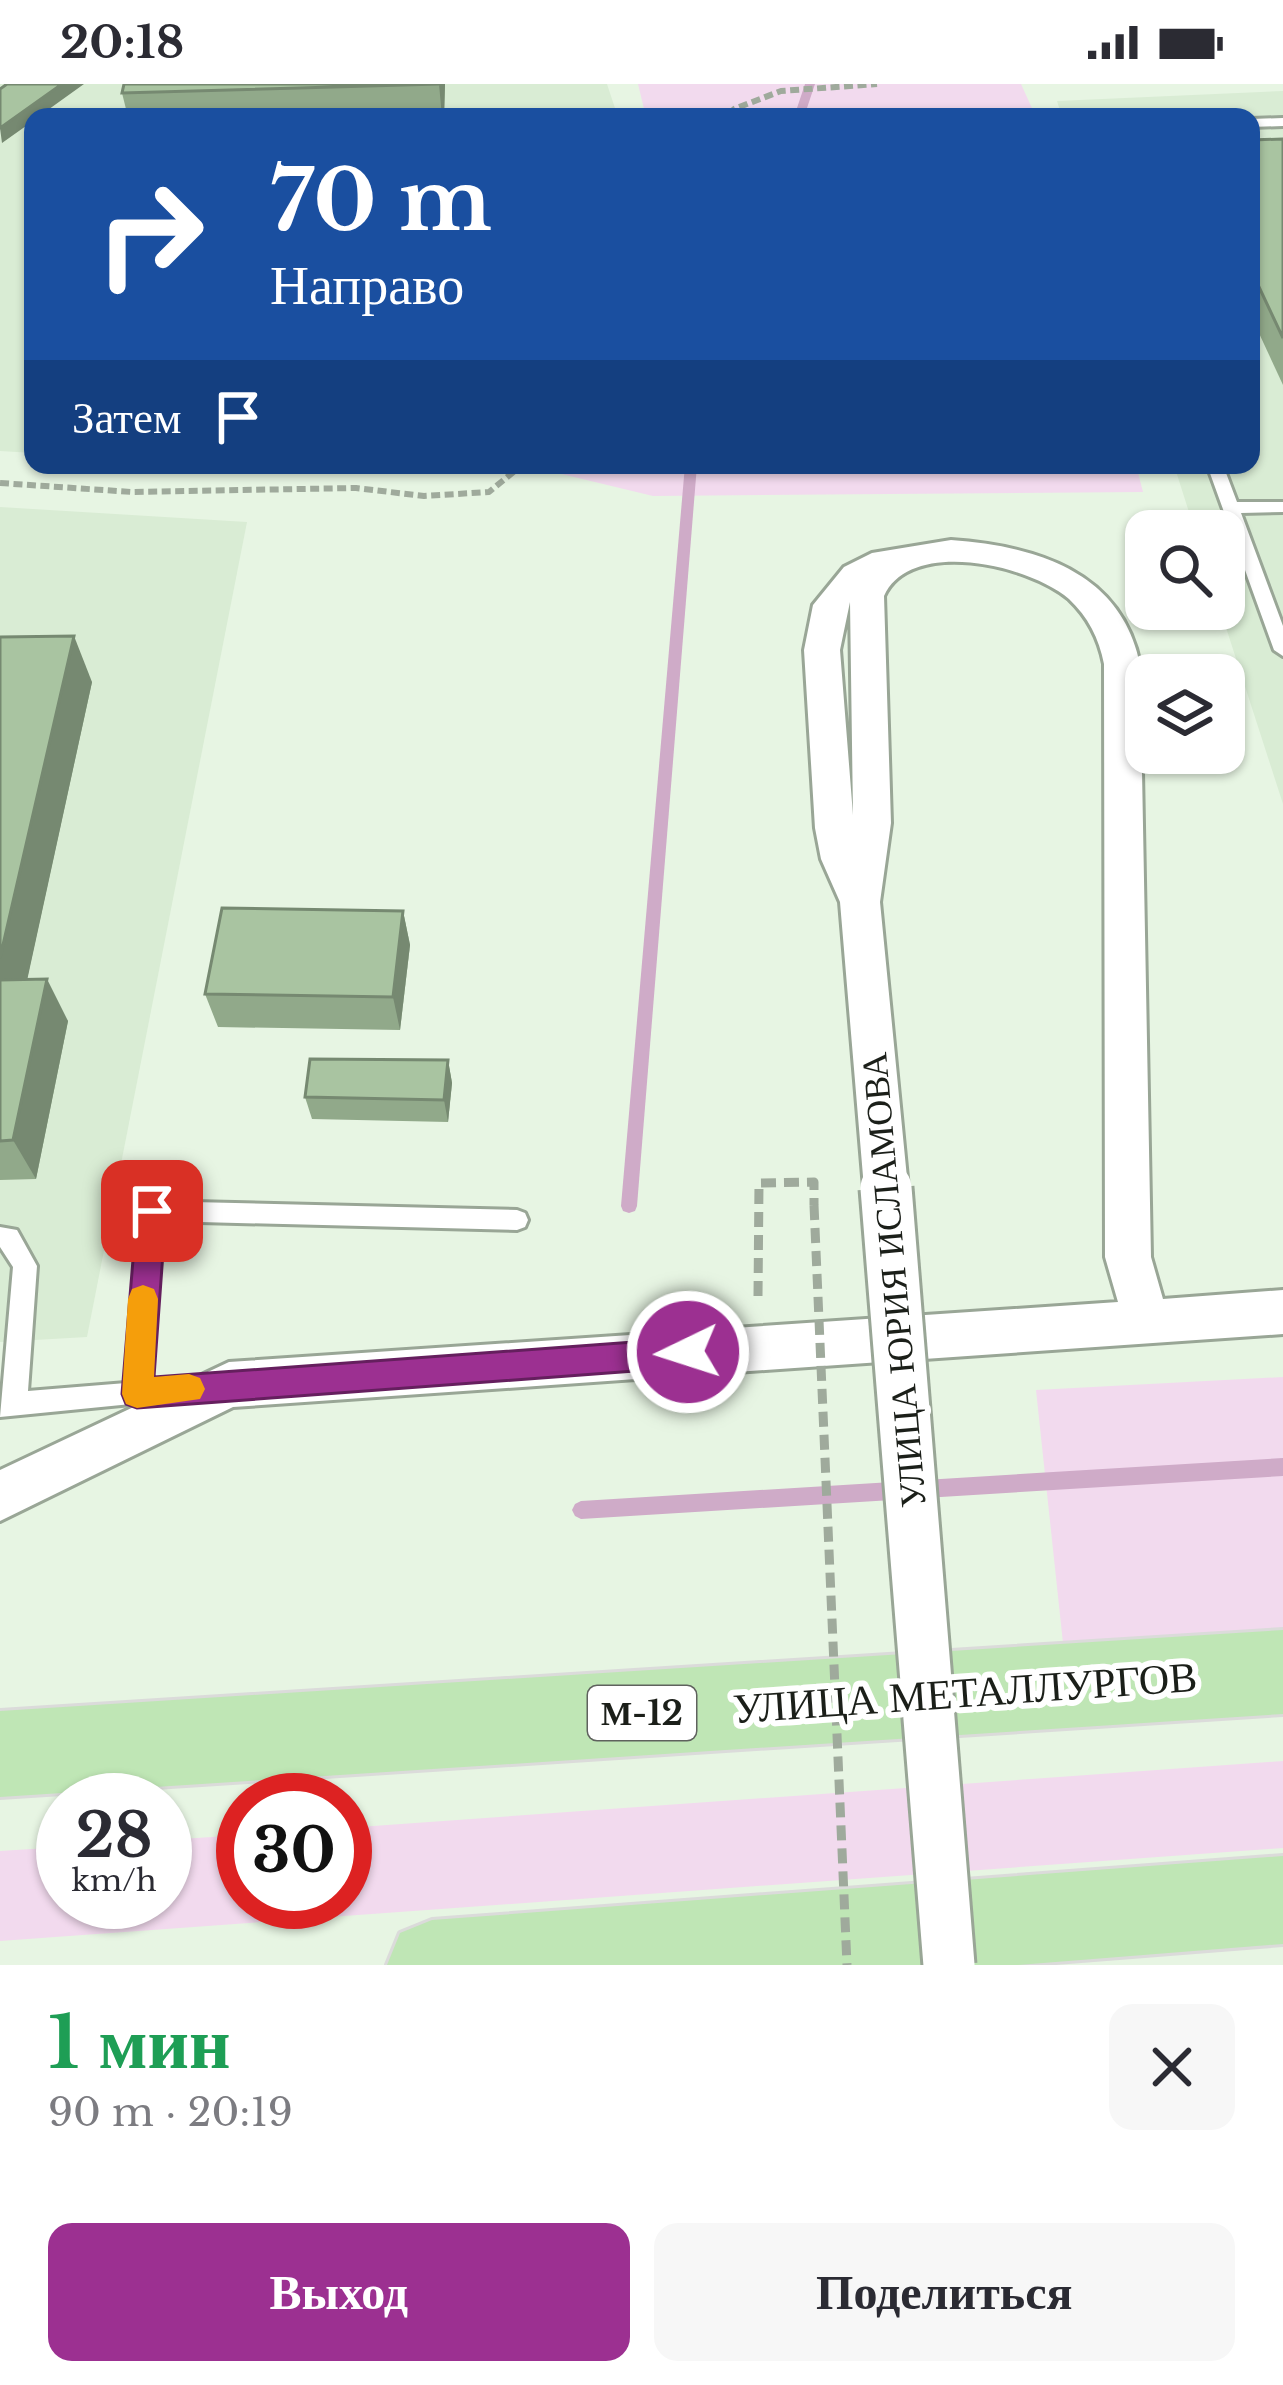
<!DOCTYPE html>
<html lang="ru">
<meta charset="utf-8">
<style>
:root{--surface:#fff;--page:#f7f7f7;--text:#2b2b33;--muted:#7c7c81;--accent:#9c3091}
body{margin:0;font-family:"Libre Baskerville",serif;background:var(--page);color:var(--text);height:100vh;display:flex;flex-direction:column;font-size:45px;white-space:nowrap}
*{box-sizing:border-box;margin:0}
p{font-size:39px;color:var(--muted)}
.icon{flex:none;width:66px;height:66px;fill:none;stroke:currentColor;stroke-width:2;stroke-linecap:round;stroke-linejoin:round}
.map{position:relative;height:1881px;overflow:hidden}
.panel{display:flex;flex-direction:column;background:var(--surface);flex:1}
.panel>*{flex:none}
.guide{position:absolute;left:24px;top:24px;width:1236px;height:366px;border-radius:24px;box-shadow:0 3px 9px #0004;background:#1a4fa0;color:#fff;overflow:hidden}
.tools{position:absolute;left:1125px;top:426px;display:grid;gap:24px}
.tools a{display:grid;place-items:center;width:120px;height:120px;border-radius:24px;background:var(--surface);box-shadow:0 3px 9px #0004;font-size:60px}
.speed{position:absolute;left:36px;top:1689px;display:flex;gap:24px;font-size:60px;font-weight:700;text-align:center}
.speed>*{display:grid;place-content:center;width:156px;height:156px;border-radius:50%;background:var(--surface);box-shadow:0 3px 9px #0004;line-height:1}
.speed small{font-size:30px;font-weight:400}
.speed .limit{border:18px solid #d22;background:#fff;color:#111}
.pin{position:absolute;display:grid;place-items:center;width:102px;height:102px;color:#fff;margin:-51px;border-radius:24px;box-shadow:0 6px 18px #0006}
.me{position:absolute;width:132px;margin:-66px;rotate:266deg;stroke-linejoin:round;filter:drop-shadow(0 0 9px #0008)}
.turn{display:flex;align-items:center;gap:42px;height:252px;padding:0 48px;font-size:54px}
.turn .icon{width:156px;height:156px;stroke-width:2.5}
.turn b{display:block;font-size:84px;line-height:102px}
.then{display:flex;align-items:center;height:114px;padding:0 48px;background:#0003;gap:24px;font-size:45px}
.round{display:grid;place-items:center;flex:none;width:126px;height:126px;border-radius:24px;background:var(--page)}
.headline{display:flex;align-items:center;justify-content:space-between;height:204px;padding:0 48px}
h1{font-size:72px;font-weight:800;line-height:90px;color:#1e9e55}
.primary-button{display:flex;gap:24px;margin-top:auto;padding:24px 48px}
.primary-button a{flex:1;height:138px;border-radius:24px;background:var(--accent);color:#fff;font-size:48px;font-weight:800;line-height:138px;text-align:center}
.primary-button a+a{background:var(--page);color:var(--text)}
.status{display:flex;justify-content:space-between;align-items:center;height:84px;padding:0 60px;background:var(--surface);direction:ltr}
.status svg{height:33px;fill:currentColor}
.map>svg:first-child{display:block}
.built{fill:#d9ecd4}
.green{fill:#f2daee}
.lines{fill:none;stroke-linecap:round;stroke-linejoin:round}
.stream{fill:#cfabc8;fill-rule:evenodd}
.service-casing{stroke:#99a696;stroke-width:6}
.minor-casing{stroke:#99a696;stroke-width:6}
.primary-casing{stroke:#dbdbda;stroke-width:6}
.path-far1{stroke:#9faa9c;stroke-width:6;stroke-dasharray:9 4.5;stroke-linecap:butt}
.path{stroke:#9faa9c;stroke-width:9;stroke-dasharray:15 8;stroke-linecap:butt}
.service{fill:#fff;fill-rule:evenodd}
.minor{fill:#fff;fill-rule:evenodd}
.primary{fill:#bfe6b5;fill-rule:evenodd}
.minor-bridge-casing{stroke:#99a696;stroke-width:57;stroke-linecap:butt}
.path-bridge{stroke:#9faa9c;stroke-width:9;stroke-dasharray:15 8;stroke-linecap:butt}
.minor-bridge{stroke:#fff;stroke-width:51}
.wall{fill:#91a98a}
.shaded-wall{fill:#768971}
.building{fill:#a9c4a1;stroke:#768971;stroke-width:3}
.route{fill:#9c3091;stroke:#651f5e;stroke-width:3}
.slow{fill:#f59e0b}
.labels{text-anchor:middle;stroke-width:12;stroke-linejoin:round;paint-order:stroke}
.shield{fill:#fff;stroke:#5f625e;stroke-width:3}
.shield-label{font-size:33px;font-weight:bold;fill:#1b1f19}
.street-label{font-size:36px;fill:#1b1f19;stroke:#fff}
.near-street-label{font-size:42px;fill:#1b1f19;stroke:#fff}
</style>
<div class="status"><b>20:18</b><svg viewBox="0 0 49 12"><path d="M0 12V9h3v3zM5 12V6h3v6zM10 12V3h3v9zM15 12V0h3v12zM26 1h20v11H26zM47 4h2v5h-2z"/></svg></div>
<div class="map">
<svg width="1283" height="1881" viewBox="0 0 1283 1881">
<rect width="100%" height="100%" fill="#e7f5e3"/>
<g class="built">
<path d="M 0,0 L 607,0 L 618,33 L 33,33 L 33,369 L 0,367 Z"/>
<path d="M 1283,7 L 1283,720 L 1220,525 L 1224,525 L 1224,447 L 1195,447 L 1174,381 L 1251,381 L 1251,33 L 1062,33 L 1057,17 Z"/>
<path d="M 0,423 L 247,438 L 87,1253 L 0,1258 Z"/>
</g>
<g class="green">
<path d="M 638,0 L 1021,0 L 1036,33 L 646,33 Z"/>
<path d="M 552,381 L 1136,381 L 1143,408 L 653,412 L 549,387 Z"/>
<path d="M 1283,1293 L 1283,1544 L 1063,1559 L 1036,1306 Z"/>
<path d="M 1283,1677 L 1283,1764 L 0,1857 L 0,1767 L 63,1763 L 63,1818 L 165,1818 L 165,1756 L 243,1751 L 243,1818 L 345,1818 L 345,1744 Z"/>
</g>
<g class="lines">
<g class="stream">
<path d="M 805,0 L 815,0 L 804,33 L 794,33 Z"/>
<path d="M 685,381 L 697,381 L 637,1122 L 635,1127 L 629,1129 L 623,1127 L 621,1122 Z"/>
<path d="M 1283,1374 L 1283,1392 L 581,1435 L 575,1432 L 572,1426 L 575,1420 L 581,1417 Z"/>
</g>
<g class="service-casing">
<g id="service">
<path d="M 1283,34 L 1283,42 L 1251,43 L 1251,35 Z"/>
<path d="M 1207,381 L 1223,381 L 1237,418 L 1283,418 L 1283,428 L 1241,429 L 1283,542 L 1283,572 L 1274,566 Z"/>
<path d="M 151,1117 L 517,1126 L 525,1129 L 528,1136 L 525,1143 L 517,1146 L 162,1137 L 150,1297 L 193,1294 L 202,1297 L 205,1305 L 202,1313 L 0,1333 L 13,1183 L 0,1163 L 0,1143 L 17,1146 L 37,1182 L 28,1307 L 126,1299 L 140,1127 L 143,1120 Z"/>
</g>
</g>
<g class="minor-casing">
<path id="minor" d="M 951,456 C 1035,462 1121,487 1140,580 L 1151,1173 L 1163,1215 L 1283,1206 L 1283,1250 L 233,1323 L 0,1437 L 0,1386 L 229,1278 L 1118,1218 L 1105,1173 L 1104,580 C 1099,554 1088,533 1069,515 C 1028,480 910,454 884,512 L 891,739 L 880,818 L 908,1104 L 902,1118 L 886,1124 L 870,1118 L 864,1104 L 840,818 L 821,775 L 815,744 L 804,566 L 813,521 L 844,483 L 872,469 ZM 850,518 L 853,731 L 840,566 Z"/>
</g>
<g class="primary-casing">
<g id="primary">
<path d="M 1283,1546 L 1283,1630 L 0,1713 L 0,1627 Z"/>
<path d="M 1283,1772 L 1283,1860 L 1018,1881 L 387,1881 L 400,1849 L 432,1836 Z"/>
</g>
</g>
<g class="path-far1">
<path d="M 734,33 L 734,25 L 781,7 L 877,0"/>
<path d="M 0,399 L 132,408 L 356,404 L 424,412 L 489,408 L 522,381"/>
</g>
<path class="path" d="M 758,1212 L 759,1099 L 814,1098 L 814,1121"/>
<use href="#service" class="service"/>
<use href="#minor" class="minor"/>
<use href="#primary" class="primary"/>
<g class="minor-bridge-casing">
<path id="minor-bridge" d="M 886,1104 L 949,1881"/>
</g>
<path class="path-bridge" d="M 814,1121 L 847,1881"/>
<use href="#minor-bridge" class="minor-bridge"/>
</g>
<g class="wall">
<path d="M 124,0 L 445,0 L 444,33 L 128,33 L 122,9 Z"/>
<path d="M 1283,55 L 1283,301 L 1251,232 L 1251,56 Z"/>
<path d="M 0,553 L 92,598 L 27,895 L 68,937 L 36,1095 L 0,1096 Z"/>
<path d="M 403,827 L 410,861 L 400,946 L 218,943 L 205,910 Z"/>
<path d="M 448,976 L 452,999 L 448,1038 L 312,1035 L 305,1013 Z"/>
</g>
<g class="shaded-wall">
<path d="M 62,0 L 84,0 L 38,33 L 33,33 L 33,37 L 2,59 L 0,44 Z"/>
<path d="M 439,0 L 445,0 L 444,33 L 442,33 Z"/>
<path d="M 74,552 L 92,598 L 18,938 L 0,905 L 0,874 Z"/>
<path d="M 403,827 L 410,861 L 400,946 L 393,913 Z"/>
<path d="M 47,895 L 68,937 L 36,1095 L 13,1056 Z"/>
<path d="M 448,976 L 452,999 L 448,1038 L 444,1016 Z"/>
</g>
<g class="building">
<path d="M 7,0 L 62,0 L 0,44 L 0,5 Z"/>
<path d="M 124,0 L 439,0 L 122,9 Z"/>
<path d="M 1283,55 L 1283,254 L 1251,186 L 1251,56 Z"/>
<path d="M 74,552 L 0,874 L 0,553 Z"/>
<path d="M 222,824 L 403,827 L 393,913 L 205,910 Z"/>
<path d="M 47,895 L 13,1056 L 0,1057 L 0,896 Z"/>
<path d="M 310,975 L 448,976 L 444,1016 L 305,1013 Z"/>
</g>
<path class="route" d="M 152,1114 L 162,1118 L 166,1127 L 154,1293 L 688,1254 L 699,1258 L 703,1268 L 699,1278 L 688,1283 L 137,1324 L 126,1320 L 122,1310 L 137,1127 L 141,1118 Z"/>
<path class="slow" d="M 143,1201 L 154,1205 L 158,1215 L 154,1293 L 189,1290 L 200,1294 L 205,1305 L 200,1315 L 137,1324 L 126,1320 L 122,1310 L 128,1215 L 132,1205 Z"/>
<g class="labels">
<rect class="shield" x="588" y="1602" width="108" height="54" rx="9"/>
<g class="shield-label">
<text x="642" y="1641">М-12</text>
</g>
<g class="street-label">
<text transform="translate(893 1196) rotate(-95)" y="13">УЛИЦА ЮРИЯ ИСЛАМОВА</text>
</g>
<g class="near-street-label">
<text transform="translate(965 1608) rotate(-4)" y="15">УЛИЦА МЕТАЛЛУРГОВ</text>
</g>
</g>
</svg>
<div class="tools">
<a><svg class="icon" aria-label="search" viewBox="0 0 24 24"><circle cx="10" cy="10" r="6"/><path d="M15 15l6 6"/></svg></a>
<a><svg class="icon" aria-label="layers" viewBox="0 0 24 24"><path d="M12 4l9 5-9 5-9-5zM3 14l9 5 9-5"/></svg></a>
</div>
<div class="speed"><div>28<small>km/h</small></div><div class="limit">30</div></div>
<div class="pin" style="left:152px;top:1127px;background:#d93025"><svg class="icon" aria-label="arrive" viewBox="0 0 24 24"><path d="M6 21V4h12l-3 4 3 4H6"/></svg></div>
<svg class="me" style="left:688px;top:1268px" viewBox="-20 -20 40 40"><circle r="17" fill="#9c3091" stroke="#fff" stroke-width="3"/><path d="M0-11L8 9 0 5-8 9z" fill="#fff"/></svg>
<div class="guide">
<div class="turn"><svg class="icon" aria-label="right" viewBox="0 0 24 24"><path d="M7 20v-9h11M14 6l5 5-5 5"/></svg><div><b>70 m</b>Направо</div></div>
<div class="then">Затем<svg class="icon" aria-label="arrive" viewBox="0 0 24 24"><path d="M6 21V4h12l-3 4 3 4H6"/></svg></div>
</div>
</div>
<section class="panel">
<div class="headline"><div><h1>1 мин</h1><p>90 m · 20:19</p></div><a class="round"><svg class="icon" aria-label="close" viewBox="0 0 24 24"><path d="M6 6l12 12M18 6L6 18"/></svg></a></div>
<div class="primary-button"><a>Выход</a><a>Поделиться</a></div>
</section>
